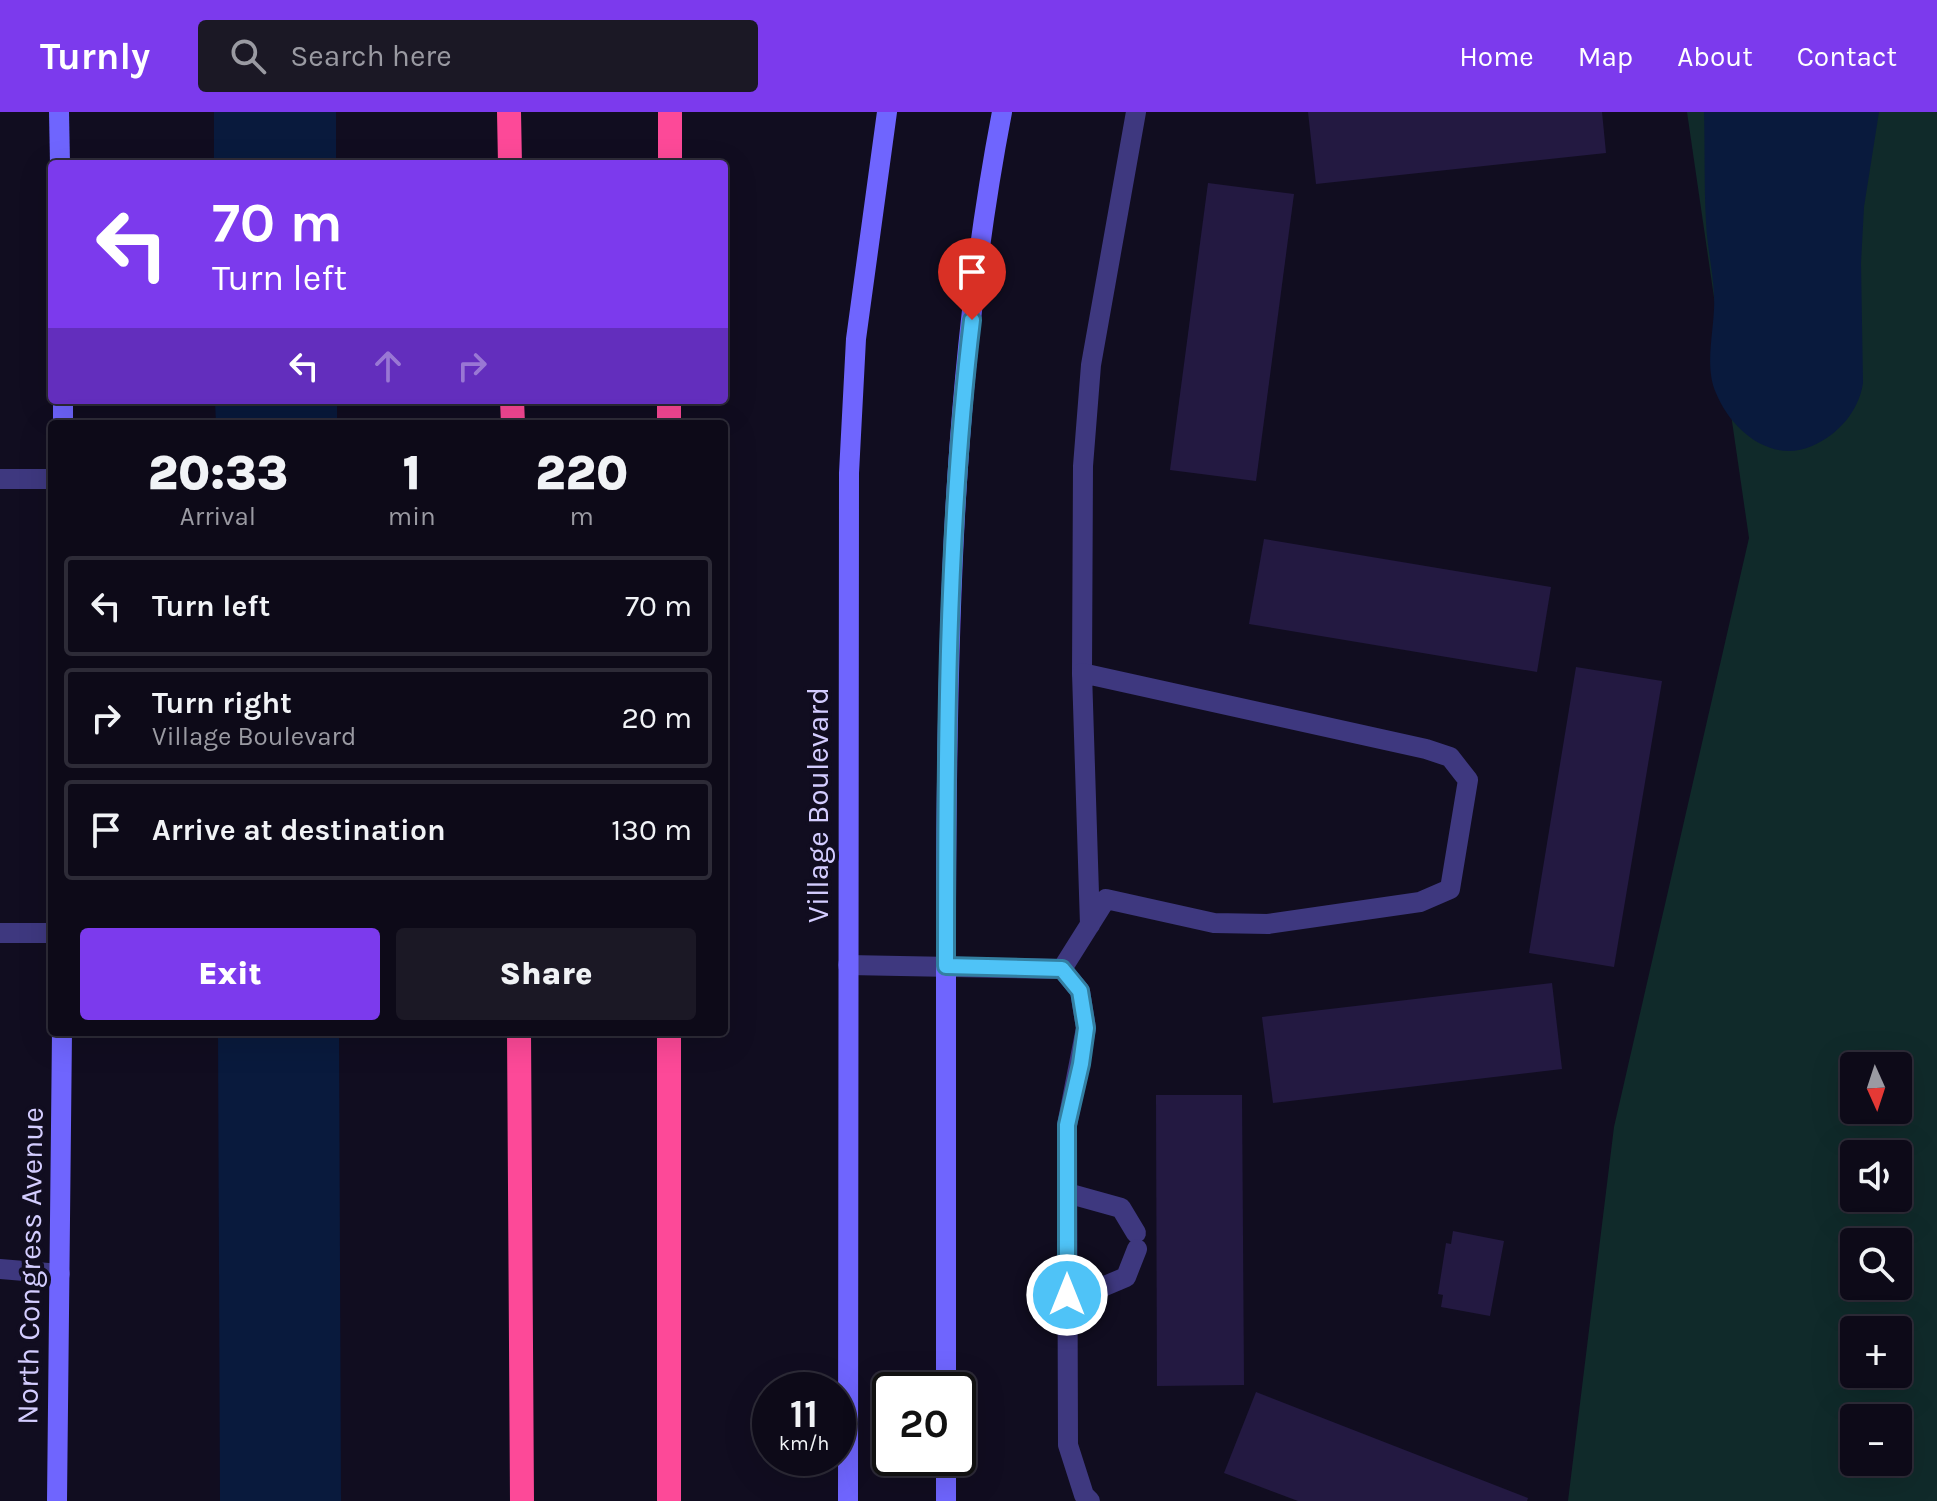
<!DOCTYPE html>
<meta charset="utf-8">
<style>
:root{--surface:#0d0a18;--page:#1b1825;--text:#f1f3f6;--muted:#9a9aa2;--line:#2d2b37;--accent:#7c3aed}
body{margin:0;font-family:Karla,sans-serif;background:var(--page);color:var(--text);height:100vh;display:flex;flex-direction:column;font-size:30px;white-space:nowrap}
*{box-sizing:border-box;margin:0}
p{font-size:26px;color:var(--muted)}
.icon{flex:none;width:44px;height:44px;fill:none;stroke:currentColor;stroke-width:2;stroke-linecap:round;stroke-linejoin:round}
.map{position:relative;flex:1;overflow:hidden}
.side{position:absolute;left:48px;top:308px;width:680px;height:616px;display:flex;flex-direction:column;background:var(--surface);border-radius:8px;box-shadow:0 8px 32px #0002,0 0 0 2px var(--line)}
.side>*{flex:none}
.banner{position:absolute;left:48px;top:48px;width:680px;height:244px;border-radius:8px;box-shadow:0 8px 32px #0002,0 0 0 2px var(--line);background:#7c3aed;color:#fff;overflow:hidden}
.needle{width:52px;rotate:177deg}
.controls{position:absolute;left:1840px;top:940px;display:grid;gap:16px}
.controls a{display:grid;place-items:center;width:72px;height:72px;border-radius:8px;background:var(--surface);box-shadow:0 8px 32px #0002,0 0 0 2px var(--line);font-size:40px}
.speed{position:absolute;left:752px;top:1260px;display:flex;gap:16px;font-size:40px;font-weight:700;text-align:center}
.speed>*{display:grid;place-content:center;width:104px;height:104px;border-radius:50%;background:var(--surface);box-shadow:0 8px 32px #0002,0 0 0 2px var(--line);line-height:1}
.speed small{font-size:20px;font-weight:400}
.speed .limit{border:4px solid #111;border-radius:12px;background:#fff;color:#111}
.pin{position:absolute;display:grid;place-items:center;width:68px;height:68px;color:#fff;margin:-82px -34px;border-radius:50% 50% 50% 0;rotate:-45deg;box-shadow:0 0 8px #0007}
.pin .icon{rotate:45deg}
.me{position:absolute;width:88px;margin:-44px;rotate:0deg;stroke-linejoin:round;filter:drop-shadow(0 0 6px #0008)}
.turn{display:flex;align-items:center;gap:28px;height:168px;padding:0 32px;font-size:36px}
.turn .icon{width:104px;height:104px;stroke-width:2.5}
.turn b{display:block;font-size:56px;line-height:68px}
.lanes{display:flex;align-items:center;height:76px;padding:0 32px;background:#0003;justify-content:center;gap:40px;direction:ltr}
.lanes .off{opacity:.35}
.eta{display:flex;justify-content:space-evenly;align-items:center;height:136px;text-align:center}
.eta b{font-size:48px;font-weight:800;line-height:56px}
.action{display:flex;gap:16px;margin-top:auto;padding:16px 32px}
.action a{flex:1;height:92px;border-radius:8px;background:var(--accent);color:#fff;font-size:32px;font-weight:800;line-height:92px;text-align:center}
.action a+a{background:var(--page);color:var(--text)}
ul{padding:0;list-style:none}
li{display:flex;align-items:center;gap:24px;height:100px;margin:0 16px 12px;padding:0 16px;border:4px solid var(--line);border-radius:8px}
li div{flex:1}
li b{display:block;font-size:30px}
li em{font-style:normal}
header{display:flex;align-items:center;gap:48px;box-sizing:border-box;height:112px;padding:0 40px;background:var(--accent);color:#fff}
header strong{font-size:38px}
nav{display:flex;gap:44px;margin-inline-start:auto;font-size:28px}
.search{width:560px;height:72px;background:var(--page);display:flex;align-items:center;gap:20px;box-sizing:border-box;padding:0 28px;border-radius:8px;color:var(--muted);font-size:30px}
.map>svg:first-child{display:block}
.green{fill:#102a2a;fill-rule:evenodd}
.water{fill:#091a3d}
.building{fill:#231941}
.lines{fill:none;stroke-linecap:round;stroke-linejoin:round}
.lane{stroke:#3e387f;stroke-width:20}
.street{stroke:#3e387f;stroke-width:20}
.secondary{stroke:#6f65fe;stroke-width:20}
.highway{stroke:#fd4998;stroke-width:24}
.route-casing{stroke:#337fa1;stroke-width:20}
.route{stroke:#4fc3f7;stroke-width:14}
.labels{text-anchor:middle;stroke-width:8;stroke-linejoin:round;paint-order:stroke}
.street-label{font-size:30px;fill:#d4cdff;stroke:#110d20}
</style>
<header>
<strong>Turnly</strong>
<div class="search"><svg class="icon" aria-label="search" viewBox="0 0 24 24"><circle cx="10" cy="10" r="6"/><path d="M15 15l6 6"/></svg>Search here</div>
<nav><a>Home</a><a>Map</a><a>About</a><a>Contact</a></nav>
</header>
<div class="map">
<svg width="1937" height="1389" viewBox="0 0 1937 1389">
<rect width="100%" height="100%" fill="#110d20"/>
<path class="green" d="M 1687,0 L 1937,0 L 1937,1389 L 1568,1389 L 1614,1015 L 1749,426 ZM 1854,954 L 1898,954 L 1898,998 L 1854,998 ZM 1854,1042 L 1898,1042 L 1898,1086 L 1854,1086 ZM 1854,1130 L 1898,1130 L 1898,1174 L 1854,1174 ZM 1854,1218 L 1898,1218 L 1898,1262 L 1854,1262 ZM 1854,1306 L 1898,1306 L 1898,1350 L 1854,1350 Z"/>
<g class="water">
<rect x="214" y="0" width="122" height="52"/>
<path d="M 1704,0 L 1879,0 L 1864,95 L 1861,151 L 1863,271 C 1859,299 1838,323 1812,334 C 1771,352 1731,318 1716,281 C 1703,252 1716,214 1714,183 C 1713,159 1707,135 1706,110 C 1704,74 1705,37 1704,0 Z"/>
<path d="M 215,288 L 337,288 L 337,312 L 216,312 Z"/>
<path d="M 218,920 L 339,920 L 341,1389 L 220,1389 Z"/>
</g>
<g class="building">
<path d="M 1308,0 L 1602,0 L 1606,41 L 1316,72 Z"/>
<path d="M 1208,71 L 1294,82 L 1256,369 L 1170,358 Z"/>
<path d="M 1264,427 L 1551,475 L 1537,560 L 1249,512 Z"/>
<path d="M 1576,555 L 1662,569 L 1614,855 L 1529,841 Z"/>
<path d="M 1552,871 L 1562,957 L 1273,991 L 1262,905 Z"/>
<path d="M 1156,983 L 1242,983 L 1244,1273 L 1157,1274 Z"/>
<path d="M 1453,1119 L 1504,1129 L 1490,1204 L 1441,1195 L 1443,1183 L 1438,1182 L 1446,1131 L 1451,1132 Z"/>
<path d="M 1256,1280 L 1528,1386 L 1527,1389 L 1298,1389 L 1224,1361 Z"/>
</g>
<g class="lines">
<g class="lane">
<path d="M 0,367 L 52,367"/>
<path d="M 1082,561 L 1083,354 L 1091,253 L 1136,0"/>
<path d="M 0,821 L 52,821"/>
<path d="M 848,853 L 1062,857 L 1080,879 L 1086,916 L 1067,1013 L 1068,1333 L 1084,1383 L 1090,1389"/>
<path d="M 1062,857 L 1106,787 L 1214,811 L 1268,812 L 1420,790 L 1450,777 L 1468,668 L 1450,645 L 1426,637 L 1082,561 L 1090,813"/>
<path d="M 1067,1081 L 1121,1096 L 1136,1121"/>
<path d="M 1067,1183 L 1100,1176 L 1126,1165 L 1137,1137"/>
</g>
<path class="street" d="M 0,1157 L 60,1162"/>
<g class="secondary">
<path d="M 59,0 L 60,52"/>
<path d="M 63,288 L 63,312"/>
<path d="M 946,1278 C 946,1115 946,952 946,789 C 947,525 952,259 1002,0"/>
<path d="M 57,1389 L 62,920"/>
<path d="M 848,1389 L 849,361 L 856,227 L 887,0"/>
<path d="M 946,1389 L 946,1346"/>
</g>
<g class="highway">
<path d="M 509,0 L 510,52"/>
<path d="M 670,52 L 670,0"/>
<path d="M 512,288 L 513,312"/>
<path d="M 669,312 L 669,288"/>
<path d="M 519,920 L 522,1389"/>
<path d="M 669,920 L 669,1389"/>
</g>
</g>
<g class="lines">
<g class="route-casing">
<path id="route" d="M 972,208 C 946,422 946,639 946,854 L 1062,857 L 1080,879 L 1086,916 L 1081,952 L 1067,1013 L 1067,1183"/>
</g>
<use href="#route" class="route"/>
</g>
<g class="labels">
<g class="street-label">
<text transform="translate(818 693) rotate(-90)" y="10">Village Boulevard</text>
<text transform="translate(30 1154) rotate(-89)" y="10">North Congress Avenue</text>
</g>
</g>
</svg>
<div class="controls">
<a><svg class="needle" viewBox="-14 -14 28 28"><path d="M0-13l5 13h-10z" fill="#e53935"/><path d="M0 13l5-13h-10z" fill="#9a9aa2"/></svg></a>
<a><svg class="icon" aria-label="sound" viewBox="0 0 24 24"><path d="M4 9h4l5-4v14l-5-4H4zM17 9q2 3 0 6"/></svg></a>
<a><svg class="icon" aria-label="search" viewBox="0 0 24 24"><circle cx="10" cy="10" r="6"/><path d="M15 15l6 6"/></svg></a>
<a>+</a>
<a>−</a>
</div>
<div class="speed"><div>11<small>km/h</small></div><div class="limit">20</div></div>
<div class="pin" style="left:972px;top:208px;background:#d93025"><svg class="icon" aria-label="arrive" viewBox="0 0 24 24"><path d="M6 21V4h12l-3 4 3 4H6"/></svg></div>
<svg class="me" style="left:1067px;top:1183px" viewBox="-20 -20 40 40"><circle r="17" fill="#4fc3f7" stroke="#fff" stroke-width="3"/><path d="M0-11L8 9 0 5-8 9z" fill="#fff"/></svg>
<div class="banner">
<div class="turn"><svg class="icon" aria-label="left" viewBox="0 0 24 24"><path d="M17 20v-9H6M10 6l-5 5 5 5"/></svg><div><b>70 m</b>Turn left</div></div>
<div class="lanes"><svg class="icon" aria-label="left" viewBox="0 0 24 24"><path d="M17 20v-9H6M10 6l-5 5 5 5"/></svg><svg class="icon off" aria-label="ahead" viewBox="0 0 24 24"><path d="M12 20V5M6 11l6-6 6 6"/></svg><svg class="icon off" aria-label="right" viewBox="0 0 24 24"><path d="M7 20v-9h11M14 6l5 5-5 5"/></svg></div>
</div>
<section class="side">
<div class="eta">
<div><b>20:33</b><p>Arrival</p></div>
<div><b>1</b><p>min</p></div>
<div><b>220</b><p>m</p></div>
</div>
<ul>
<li><svg class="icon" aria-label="left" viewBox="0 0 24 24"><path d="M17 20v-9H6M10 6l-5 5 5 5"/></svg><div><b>Turn left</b></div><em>70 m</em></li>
<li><svg class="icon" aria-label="right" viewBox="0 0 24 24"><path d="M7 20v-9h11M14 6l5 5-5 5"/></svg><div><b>Turn right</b><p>Village Boulevard</p></div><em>20 m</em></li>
<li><svg class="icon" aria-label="arrive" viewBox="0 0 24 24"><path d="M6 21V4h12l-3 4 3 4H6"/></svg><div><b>Arrive at destination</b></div><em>130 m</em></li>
</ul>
<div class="action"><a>Exit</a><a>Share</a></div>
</section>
</div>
